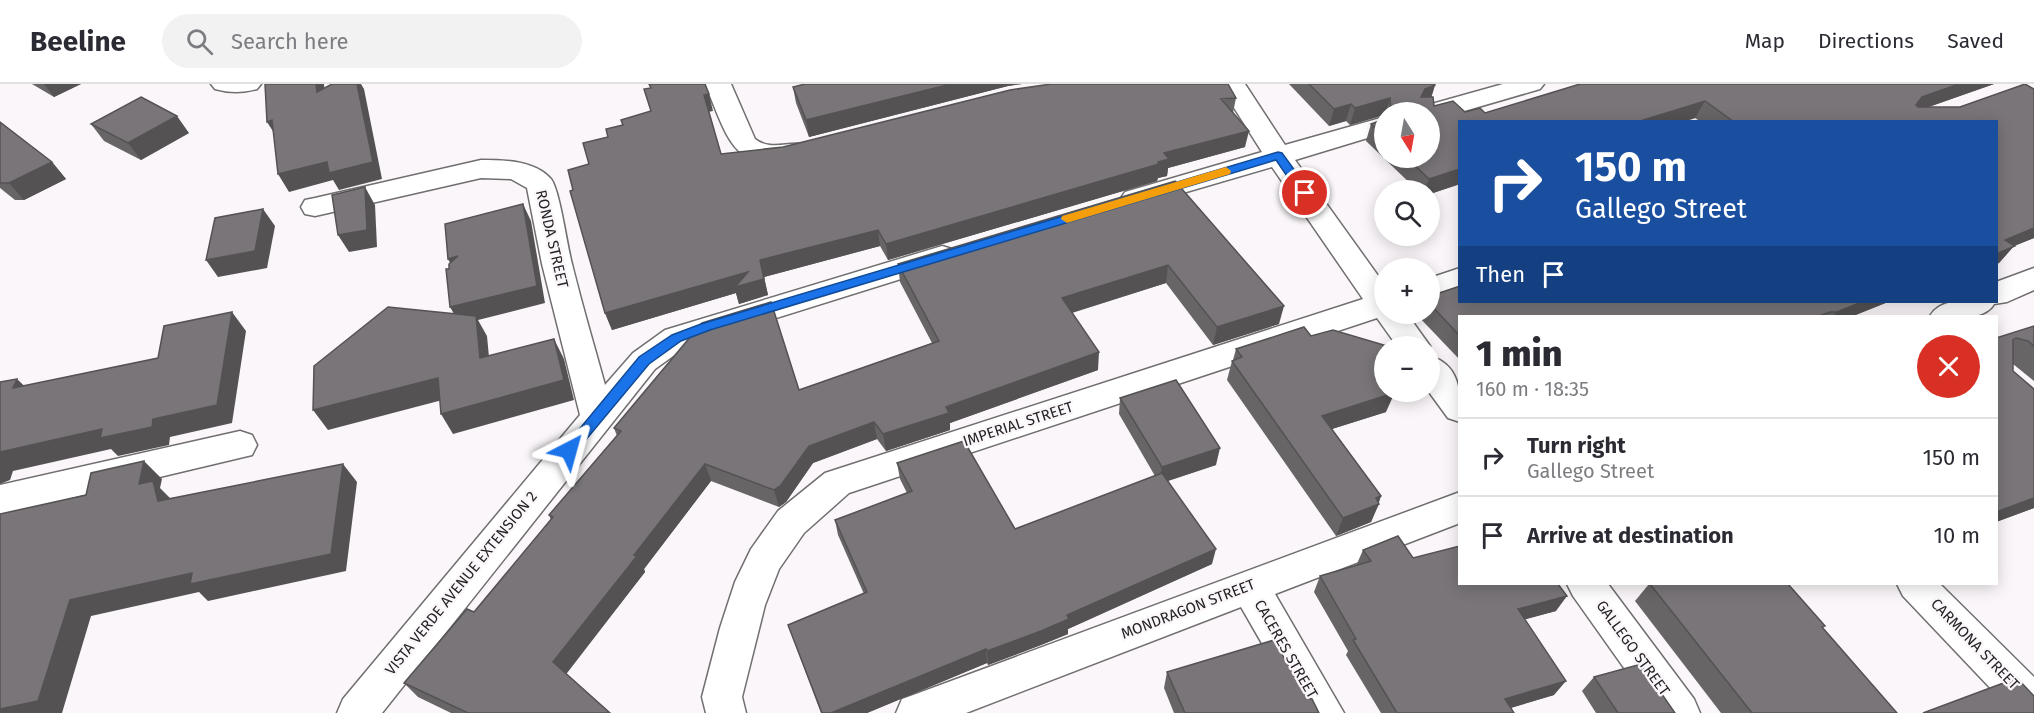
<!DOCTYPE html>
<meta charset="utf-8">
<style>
:root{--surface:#fff;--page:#f2f2f3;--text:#2b2b33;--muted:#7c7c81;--line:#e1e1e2}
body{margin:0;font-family:"Fira Sans",sans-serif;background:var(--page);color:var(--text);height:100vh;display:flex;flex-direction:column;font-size:22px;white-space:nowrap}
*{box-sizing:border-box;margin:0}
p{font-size:20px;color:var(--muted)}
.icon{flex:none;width:33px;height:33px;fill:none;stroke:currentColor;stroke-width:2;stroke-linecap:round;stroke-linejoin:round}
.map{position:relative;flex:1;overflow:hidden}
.drawer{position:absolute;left:1458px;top:231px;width:540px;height:270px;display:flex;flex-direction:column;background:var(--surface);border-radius:0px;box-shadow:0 3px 15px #0003}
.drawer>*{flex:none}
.guide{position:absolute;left:1458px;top:36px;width:540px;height:183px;border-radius:0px;box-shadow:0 3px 15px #0003;background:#1a4fa0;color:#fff;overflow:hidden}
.needle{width:39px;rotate:169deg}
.fabs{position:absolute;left:1374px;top:18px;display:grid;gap:12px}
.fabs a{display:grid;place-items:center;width:66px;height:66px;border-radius:50%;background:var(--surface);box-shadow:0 3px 15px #0003;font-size:30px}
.pin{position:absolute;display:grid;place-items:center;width:51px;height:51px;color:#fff;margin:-26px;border:3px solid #fff;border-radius:50%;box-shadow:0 2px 6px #0007}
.me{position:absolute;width:66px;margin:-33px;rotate:39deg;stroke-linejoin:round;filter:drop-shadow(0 0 4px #0008)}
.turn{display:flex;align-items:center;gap:21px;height:126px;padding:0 18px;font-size:27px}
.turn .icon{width:78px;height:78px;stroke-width:2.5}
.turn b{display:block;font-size:42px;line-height:51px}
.then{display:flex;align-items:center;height:57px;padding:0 18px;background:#0003;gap:12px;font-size:22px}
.round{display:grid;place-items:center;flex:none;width:63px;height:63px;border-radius:32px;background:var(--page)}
.summary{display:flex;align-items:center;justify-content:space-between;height:102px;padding:0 18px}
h1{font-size:36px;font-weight:800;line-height:45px}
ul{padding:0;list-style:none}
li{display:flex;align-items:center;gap:18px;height:78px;padding:0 18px;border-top:2px solid var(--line)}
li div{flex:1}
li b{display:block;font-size:22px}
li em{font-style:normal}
header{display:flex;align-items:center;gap:36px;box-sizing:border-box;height:84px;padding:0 30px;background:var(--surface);border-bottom:2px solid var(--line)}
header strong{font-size:28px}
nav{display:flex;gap:33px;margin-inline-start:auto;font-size:21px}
.search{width:420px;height:54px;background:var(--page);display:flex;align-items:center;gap:15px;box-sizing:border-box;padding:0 21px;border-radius:33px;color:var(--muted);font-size:22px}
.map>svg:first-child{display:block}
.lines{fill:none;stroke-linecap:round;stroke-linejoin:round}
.minor-casing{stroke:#716e70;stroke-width:3}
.minor{fill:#fff;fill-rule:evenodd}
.wall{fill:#686567}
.shaded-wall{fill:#555254}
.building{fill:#797578;stroke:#555254;stroke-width:1.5}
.route{fill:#1a73e8;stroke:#114b97;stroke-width:1.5}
.slow{fill:#f59e0b}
.labels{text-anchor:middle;stroke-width:4.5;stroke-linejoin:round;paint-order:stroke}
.street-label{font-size:15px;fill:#252324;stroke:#faf6f9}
</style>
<header>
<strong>Beeline</strong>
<div class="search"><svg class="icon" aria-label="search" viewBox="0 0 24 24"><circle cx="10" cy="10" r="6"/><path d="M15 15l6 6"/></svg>Search here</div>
<nav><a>Map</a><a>Directions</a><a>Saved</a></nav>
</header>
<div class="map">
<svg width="2034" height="629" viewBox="0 0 2034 629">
<rect width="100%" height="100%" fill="#faf6f9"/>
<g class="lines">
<g class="minor-casing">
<g id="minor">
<path d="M 211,0 L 261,0 L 257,5 C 243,9 229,9 215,5 Z"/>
<path d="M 705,0 L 731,0 L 755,55 C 772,68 789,56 807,61 L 810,67 L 807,73 C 732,92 730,58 705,0 Z"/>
<path d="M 1219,0 L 1245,0 L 1285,61 L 1384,33 L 1384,49 L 1295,76 L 1384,200 L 1384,230 L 1407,230 L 1430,262 L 1430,263 L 1397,262 L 1377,234 L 849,409 L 804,449 L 779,485 L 765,521 L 742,613 L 746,629 L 706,629 L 702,613 L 720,544 L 735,498 L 751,465 L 778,427 L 825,389 L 1363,215 L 1272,83 L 1135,123 L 1125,120 L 1121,114 L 1125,108 L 1262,68 Z"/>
<path d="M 1503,0 L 1544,0 L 1540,5 L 1430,37 L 1430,28 L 1417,28 L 1421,23 Z"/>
<path d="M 481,76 C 503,76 535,76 551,95 C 560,107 567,162 572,180 C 582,221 594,261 605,301 L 633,269 L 665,246 L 942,162 L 952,165 L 957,172 L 952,179 L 687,262 L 655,285 L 382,629 L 337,629 L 343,615 L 580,331 L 542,180 L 527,104 L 511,95 L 481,94 L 315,132 L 305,130 L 301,123 L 305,116 L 315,114 Z"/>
<path d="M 1460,184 L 1460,206 L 1430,216 L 1430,194 Z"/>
<path d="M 2034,184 L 2034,206 L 2007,218 L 1994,220 C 1984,238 1947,234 1930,232 C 1942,211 1975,218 1996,218 L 1996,198 Z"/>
<path d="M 1430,272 C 1462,282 1460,310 1460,338 L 1448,334 L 1429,308 Z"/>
<path d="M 240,347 L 252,351 L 257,361 L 252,371 L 0,431 L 0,401 Z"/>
<path d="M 1460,408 L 1460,439 L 1275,510 L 1344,629 L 1302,629 L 1241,523 L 966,629 L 896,629 L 902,615 L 916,610 Z"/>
<path d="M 1567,500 L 1608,500 L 1694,615 L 1700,629 L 1656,629 L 1573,512 Z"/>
<path d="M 1897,500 L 1940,500 L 2034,593 L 2034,629 L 2014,629 L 1903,512 Z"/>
</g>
</g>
<use href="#minor" class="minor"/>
</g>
<g class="wall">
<path d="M 32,0 L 81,0 L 54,13 Z"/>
<path d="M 802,0 L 1022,0 L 1008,2 L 809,53 L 796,19 L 793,3 L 802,1 Z"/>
<path d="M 1289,0 L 1434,0 L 1435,1 L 1431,13 L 1433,13 L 1434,22 L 1453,17 L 1465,28 L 1480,24 L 1485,29 L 1580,0 L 1994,0 L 1928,23 L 1960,23 L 2025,0 L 2034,5 L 2034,154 L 2014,162 L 1999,179 L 1996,180 L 1996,38 L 1701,38 L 1695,34 L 1683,38 L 1460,38 L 1460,100 L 1430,110 L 1430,106 L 1417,106 L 1366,57 L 1371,40 L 1384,35 L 1384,74 L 1430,74 L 1430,28 L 1384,28 L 1384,31 L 1350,41 L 1346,37 L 1329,42 Z"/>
<path d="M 651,4 L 713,27 L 709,27 L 721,70 L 1236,14 L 1233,29 L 1245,63 L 1168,84 L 1167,92 L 1158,94 L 1157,97 L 888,176 L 880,162 L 764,193 L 768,211 L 739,220 L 736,209 L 612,246 L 605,229 L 573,106 L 589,80 L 608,53 L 622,41 L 651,27 Z"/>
<path d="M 0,38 L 52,78 L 66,95 L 24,116 L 15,116 L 0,104 Z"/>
<path d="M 91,40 L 189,49 L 141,76 L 104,57 Z"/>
<path d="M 1175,97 L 1279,240 L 1213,261 L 1166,199 L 1072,229 L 1098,286 L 950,339 L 950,346 L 886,367 L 877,355 L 813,379 L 786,418 L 779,423 L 711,397 L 644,485 L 645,488 L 566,589 L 610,629 L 451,629 L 418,613 L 404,599 L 474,528 L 551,436 L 549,431 L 617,352 L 614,344 L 799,306 L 932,259 L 900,198 L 898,180 Z"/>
<path d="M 1430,212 L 1460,218 L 1888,218 L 1853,232 L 1460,232 L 1460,276 L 1417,231 L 1418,230 L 1430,230 Z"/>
<path d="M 2034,242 L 2034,297 L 2013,280 L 2013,287 L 2034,305 L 2034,424 L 1996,438 L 1996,254 Z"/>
<path d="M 1311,252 L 1386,328 L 1332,345 L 1381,412 L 1371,438 L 1336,452 L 1227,296 L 1232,277 L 1233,276 L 1236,265 Z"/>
<path d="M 1120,314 L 1216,381 L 1167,397 L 1212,480 L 1068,545 L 1068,550 L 1041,561 L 988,581 L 987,579 L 867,629 L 821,629 L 788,541 L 864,510 L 838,451 L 835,436 L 907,409 L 900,395 L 897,379 L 1015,445 L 1155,392 L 1119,330 Z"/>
<path d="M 1363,466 L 1413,474 L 1556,527 L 1525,535 L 1554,611 L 1510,624 L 1514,629 L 1381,629 L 1346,571 L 1348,567 L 1314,508 L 1320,492 L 1356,482 Z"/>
<path d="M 1649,500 L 1822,544 L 1897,629 L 1721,629 L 1635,517 Z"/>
<path d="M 1167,588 L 1307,614 L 1319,629 L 1174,629 L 1164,604 Z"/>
<path d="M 1594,593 L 1675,629 L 1596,629 L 1582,607 Z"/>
</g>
<g class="shaded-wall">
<path d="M 44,0 L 81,0 L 54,13 Z"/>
<path d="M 316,0 L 324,0 L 326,25 L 317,8 Z"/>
<path d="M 357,0 L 361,0 L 364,5 L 382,95 L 339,106 L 333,96 L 289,108 L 278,90 Z"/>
<path d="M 951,0 L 1022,0 L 1008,2 L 809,53 L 806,36 Z"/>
<path d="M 1959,0 L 1994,0 L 1909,30 L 1922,13 Z"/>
<path d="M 1435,1 L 1430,18 L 1421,13 L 1425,5 Z"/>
<path d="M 709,10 L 713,27 L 708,28 L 704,11 Z"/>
<path d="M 1390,14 L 1386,28 L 1384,28 L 1384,31 L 1350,41 L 1355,24 Z"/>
<path d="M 1705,17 L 1695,34 L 1683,38 L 1637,38 Z"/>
<path d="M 1351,20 L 1346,37 L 1329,42 L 1334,25 Z"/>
<path d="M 177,32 L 189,49 L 141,76 L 128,59 Z"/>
<path d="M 272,36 L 278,55 L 267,38 Z"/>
<path d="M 1249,47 L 1245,63 L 1168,84 L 1167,92 L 1158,94 L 1157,97 L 888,176 L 886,160 L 1164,69 Z"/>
<path d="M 52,78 L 66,95 L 24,116 L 9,99 Z"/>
<path d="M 1460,85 L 1460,100 L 1430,110 L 1430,106 L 1425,106 L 1429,95 Z"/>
<path d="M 365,103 L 375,121 L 377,163 L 349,168 L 338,151 Z"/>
<path d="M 523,120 L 531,137 L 545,219 L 478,236 L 487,252 L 491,294 L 450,223 Z"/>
<path d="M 263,125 L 275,142 L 267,184 L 218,193 L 206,176 Z"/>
<path d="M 2034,144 L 2034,154 L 2014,162 L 1999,179 L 1996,180 L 1996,166 L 2005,156 Z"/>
<path d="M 878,146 L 880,162 L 764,193 L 768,211 L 739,220 L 736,209 L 612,246 L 605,229 L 760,176 Z"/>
<path d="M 458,172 L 457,192 L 448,175 Z"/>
<path d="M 1168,181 L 1166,199 L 1061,232 L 1062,214 Z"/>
<path d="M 1862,218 L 1888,218 L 1853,232 L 1833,232 L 1837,228 Z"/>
<path d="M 1284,222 L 1279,240 L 1213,261 L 1217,243 Z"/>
<path d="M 232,228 L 246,247 L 232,339 L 170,353 L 169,361 L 118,372 L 111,365 L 13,387 L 10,396 L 0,400 L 0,368 L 102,345 L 153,335 Z"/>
<path d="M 554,255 L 564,275 L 574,316 L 453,350 L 441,330 Z"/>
<path d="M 1099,268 L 1098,286 L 950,339 L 950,346 L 886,367 L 883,350 L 946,323 Z"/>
<path d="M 438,294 L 450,314 L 328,346 L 313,326 Z"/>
<path d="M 17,295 L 36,313 L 13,304 Z"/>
<path d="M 1395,308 L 1386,328 L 1316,350 L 1322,332 Z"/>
<path d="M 874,338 L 877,355 L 813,379 L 786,418 L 779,423 L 774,406 L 809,362 Z"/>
<path d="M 1220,364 L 1216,381 L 1159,400 L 1162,383 Z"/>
<path d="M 144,377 L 162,395 L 160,404 L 171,415 L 175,435 L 139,400 Z"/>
<path d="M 343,380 L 357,398 L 346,487 L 208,517 L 199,508 L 91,532 L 62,629 L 0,629 L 0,625 L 70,516 Z"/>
<path d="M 705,380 L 711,397 L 644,485 L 645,488 L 564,593 L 553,578 L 634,471 Z"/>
<path d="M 1381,412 L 1378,421 L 1379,420 L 1371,438 L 1336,452 L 1343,434 L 1376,414 Z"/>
<path d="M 2034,414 L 2034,424 L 1996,438 L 1996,428 Z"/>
<path d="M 1216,465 L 1212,480 L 1068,545 L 1068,550 L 1041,561 L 988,581 L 987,567 Z"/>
<path d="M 1567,512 L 1556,527 L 1508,540 L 1518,525 Z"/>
<path d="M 986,565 L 987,579 L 867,629 L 831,629 Z"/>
<path d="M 1566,597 L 1554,611 L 1494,629 L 1505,615 Z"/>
</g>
<g class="building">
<path d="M 265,0 L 316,0 L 317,8 L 332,0 L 357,0 L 373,78 L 329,89 L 327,78 L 278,90 L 272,36 L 267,38 Z"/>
<path d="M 649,0 L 705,0 L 709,10 L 704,11 L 721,70 L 783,63 L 1010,6 L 1051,0 L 1228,0 L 1236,14 L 1221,15 L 1249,47 L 1164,69 L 1169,75 L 1158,78 L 1159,80 L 886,160 L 878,146 L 760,176 L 764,195 L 735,203 L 748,188 L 605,229 L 570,107 L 573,106 L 568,86 L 589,80 L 583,59 L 608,53 L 606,45 L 623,41 L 621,36 L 651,27 L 644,5 L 651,4 Z"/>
<path d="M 805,0 L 951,0 L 806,36 L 793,3 Z"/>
<path d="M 1309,0 L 1434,0 L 1435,1 L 1425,5 L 1421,13 L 1433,13 L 1434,22 L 1453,17 L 1465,28 L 1480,24 L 1485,29 L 1580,0 L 1959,0 L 1922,13 L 1916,21 L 1918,23 L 1960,23 L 2025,0 L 2034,5 L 2034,144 L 2005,156 L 2015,162 L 1996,170 L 1996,38 L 1734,38 L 1705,17 L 1637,38 L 1460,38 L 1460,85 L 1429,95 L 1407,74 L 1430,74 L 1430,28 L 1391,28 L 1390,14 L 1355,24 L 1351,20 L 1334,25 Z"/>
<path d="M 141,13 L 177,32 L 128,59 L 91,40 Z"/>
<path d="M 1384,35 L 1384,52 L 1371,40 Z"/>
<path d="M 0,38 L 52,78 L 9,99 L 0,99 Z"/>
<path d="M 1175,97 L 1284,222 L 1217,243 L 1168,181 L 1062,214 L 1099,268 L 946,323 L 949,329 L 883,350 L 874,338 L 809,362 L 781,401 L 774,406 L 705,380 L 634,471 L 637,472 L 553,578 L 610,629 L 468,629 L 404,599 L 467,525 L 474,528 L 553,433 L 549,431 L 621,347 L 614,344 L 702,239 L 771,218 L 799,306 L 939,257 L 898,180 Z"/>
<path d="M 365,103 L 367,146 L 338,151 L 332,111 Z"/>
<path d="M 523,120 L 537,202 L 450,223 L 446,185 L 449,185 L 449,180 L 458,172 L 448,175 L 445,140 Z"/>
<path d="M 263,125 L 255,167 L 206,176 L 215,134 Z"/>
<path d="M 1460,202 L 1460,218 L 1862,218 L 1837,228 L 1830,228 L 1819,232 L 1460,232 L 1460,252 L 1430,220 L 1430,212 Z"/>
<path d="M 388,223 L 476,232 L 480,274 L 554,255 L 564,296 L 441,330 L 438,294 L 313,326 L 314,282 Z"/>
<path d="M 232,228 L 217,321 L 153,335 L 152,343 L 100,354 L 102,345 L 0,368 L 0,298 L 17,295 L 13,304 L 158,274 L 164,242 Z"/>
<path d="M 2034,242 L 2034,262 L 2028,257 L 2016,254 L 2013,256 L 2013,287 L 2034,305 L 2034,414 L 1996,428 L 1996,254 Z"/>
<path d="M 1304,243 L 1311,252 L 1333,246 L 1387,262 L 1384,262 L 1384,308 L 1394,308 L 1394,309 L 1322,332 L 1381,412 L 1376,414 L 1379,420 L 1343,434 L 1232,277 L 1242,273 L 1236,265 Z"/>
<path d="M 1176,296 L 1220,364 L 1162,383 L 1120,314 Z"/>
<path d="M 964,357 L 1015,445 L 1162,389 L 1216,465 L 1067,531 L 1069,535 L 1041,547 L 987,567 L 986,565 L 831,629 L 822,629 L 788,541 L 867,508 L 835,436 L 912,407 L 897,379 Z"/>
<path d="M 144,377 L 139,400 L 153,397 L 158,417 L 343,380 L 331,470 L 190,500 L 192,489 L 70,516 L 38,617 L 0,625 L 0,430 L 86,411 L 91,389 Z"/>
<path d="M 1398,452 L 1413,474 L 1460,462 L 1460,500 L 1558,500 L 1567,512 L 1518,525 L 1566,597 L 1505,615 L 1514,629 L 1397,629 L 1353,556 L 1356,555 L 1320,492 L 1371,477 L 1363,466 Z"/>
<path d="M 1650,500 L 1788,500 L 1825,542 L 1822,543 L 1897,629 L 1752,629 Z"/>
<path d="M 1274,556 L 1307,614 L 1312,615 L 1319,629 L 1185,629 L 1167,588 Z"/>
<path d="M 1641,580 L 1675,629 L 1618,629 L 1594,593 Z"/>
<path d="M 2017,594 L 2034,612 L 2034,629 L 1923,629 Z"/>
</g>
<path class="route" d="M 1278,68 L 1282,69 L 1309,106 L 1309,111 L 1300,111 L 1276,76 L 710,246 L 681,257 L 649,280 L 574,370 L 564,370 L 562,366 L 639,273 L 672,251 L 701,240 Z"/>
<path class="slow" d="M 1226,83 L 1231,87 L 1230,90 L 1067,139 L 1061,135 L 1062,132 Z"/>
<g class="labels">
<g class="street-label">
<text transform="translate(552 155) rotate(77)" y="5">RONDA STREET</text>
<text transform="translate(1018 340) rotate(-18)" y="5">IMPERIAL STREET</text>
<text transform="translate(461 499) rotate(-51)" y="5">VISTA VERDE AVENUE EXTENSION 2</text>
<text transform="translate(1188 525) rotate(-21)" y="5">MONDRAGON STREET</text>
<text transform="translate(1975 560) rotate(46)" y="5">CARMONA STREET</text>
<text transform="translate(1633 564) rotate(54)" y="5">GALLEGO STREET</text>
<text transform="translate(1286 565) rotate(60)" y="5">CACERES STREET</text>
</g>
</g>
</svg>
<div class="fabs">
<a><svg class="needle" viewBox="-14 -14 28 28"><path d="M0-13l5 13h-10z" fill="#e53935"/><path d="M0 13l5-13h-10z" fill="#7c7c81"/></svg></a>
<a><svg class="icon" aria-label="search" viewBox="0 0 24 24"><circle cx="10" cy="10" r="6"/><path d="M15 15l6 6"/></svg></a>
<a>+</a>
<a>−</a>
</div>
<div class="pin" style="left:1305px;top:109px;background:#d93025"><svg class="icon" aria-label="arrive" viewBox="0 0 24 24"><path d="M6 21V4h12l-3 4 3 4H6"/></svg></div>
<svg class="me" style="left:569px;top:366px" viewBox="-20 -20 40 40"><path d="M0-17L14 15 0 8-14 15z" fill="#1a73e8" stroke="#fff" stroke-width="4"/></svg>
<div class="guide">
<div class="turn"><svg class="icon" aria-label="right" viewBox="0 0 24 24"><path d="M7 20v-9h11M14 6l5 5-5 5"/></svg><div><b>150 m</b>Gallego Street</div></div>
<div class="then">Then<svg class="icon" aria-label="arrive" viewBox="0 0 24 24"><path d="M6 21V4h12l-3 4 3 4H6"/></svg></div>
</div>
<section class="drawer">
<div class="summary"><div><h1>1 min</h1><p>160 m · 18:35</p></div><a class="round" style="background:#d93025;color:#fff"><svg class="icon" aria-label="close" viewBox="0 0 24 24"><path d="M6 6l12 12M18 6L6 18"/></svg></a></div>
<ul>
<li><svg class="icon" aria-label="right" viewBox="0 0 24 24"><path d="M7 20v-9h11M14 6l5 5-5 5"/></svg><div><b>Turn right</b><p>Gallego Street</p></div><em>150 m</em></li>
<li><svg class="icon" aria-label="arrive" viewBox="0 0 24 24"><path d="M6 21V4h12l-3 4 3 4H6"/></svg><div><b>Arrive at destination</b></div><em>10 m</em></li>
</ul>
</section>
</div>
